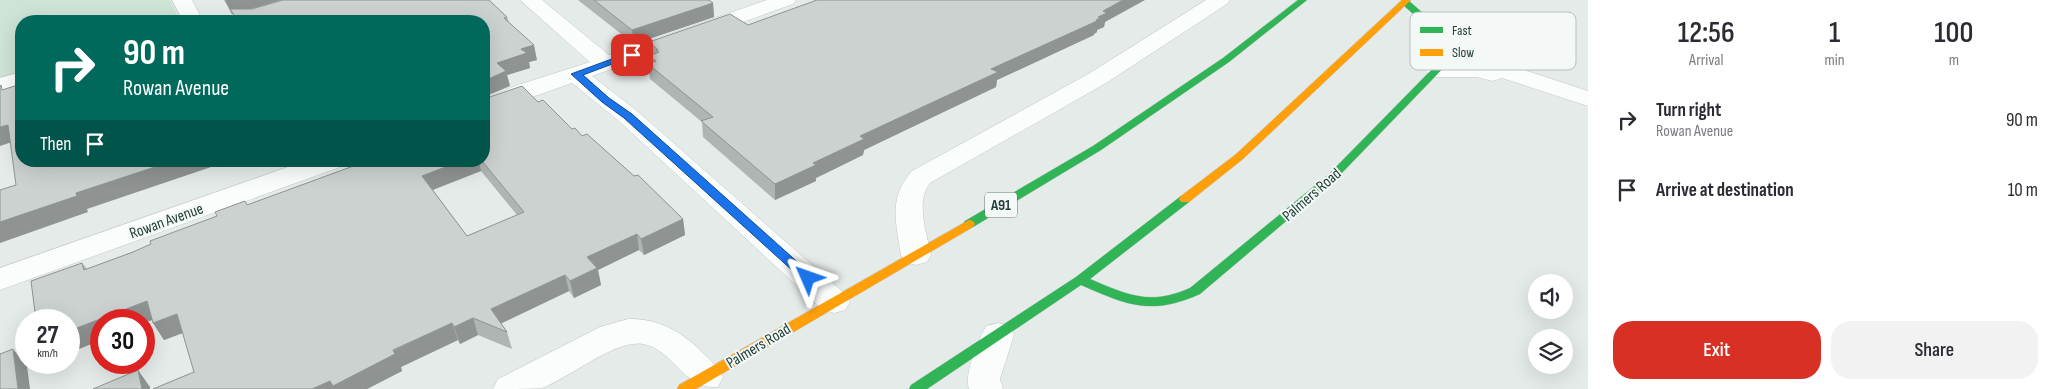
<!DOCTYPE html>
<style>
:root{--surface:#fff;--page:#f2f2f3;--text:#2b2b33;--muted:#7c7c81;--accent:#d93025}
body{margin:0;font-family:"Sofia Sans Condensed",sans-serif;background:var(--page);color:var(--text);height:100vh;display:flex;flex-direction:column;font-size:19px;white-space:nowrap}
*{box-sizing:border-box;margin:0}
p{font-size:16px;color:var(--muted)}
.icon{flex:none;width:28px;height:28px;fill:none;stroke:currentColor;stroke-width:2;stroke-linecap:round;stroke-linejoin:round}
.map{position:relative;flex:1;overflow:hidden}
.panel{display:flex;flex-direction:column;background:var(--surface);width:475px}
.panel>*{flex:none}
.top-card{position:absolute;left:15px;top:15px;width:475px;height:152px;border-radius:20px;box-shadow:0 5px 20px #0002;background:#00695c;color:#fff;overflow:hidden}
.tools{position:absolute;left:1528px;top:274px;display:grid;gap:10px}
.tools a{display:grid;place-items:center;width:45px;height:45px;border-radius:50%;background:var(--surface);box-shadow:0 5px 20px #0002;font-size:25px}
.speed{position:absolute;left:15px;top:309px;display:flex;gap:10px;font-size:25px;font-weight:700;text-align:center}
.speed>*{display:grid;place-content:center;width:65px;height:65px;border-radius:50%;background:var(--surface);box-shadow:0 5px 20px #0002;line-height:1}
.speed small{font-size:12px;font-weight:400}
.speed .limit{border:8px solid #d22;background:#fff;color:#111}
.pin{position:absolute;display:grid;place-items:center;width:42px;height:42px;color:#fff;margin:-21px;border-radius:10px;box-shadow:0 2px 8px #0006}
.me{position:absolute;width:55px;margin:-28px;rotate:313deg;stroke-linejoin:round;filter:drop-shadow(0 0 4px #0008)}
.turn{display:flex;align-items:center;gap:18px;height:105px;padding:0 25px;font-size:22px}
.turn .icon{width:65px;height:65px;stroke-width:2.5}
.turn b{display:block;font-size:35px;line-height:42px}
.then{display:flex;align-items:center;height:48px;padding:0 25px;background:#0003;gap:10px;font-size:19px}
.eta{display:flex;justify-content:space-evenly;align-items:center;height:85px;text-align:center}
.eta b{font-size:30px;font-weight:600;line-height:35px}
.button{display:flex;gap:10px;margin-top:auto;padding:10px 25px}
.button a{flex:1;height:58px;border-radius:20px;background:var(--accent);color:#fff;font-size:20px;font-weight:600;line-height:58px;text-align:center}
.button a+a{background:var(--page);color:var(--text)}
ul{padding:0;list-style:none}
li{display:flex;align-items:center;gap:15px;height:70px;padding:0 25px}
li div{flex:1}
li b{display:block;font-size:19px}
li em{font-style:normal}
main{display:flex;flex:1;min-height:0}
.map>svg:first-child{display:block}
.green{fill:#cee4d6}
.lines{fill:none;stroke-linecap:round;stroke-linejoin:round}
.street-casing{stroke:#c2c8c5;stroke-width:1}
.fast-casing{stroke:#c1c8c6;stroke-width:1}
.slow-casing{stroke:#c1c8c6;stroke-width:1}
.street{fill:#fbfcfc;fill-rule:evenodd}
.fast{fill:#30b455;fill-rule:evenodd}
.slow{fill:#ff9f0a;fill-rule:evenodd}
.wall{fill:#afb5b3;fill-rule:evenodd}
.shaded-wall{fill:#8f9392}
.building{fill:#ccd2d0;stroke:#8f9392}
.route{fill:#1a73e8;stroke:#114b97}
.labels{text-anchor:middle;stroke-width:4;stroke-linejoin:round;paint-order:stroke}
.shield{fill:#f4f9f7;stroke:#617772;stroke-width:1}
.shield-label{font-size:15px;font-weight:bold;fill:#223f39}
.street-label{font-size:16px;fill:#223f39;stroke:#f4f9f7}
.key{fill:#f4f9f7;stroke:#b5c1be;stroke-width:1}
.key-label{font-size:14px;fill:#223f39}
</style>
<main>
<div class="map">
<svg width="1588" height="389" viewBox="0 0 1588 389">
<rect width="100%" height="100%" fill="#e5ebe8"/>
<path class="green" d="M 0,0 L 170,0 L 180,21 L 21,21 L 21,74 L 0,79 Z"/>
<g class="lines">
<g class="street-casing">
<g id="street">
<path d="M 172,0 L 192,0 L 203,21 L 183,21 Z"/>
<path d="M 288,0 L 320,0 L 317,4 L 257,21 L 225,21 L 228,17 Z"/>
<path d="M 520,0 L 542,0 L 609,55 L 767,0 L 796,0 L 793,4 L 592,76 L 637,111 L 845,294 L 850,302 L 845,310 L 834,313 L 823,310 L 619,121 L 572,83 L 484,114 L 484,99 L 518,85 L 590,62 Z"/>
<path d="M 1206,0 L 1230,0 L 1227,4 L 1106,83 L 930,183 C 915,202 927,234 931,255 L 927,262 L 916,265 L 905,262 L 901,255 C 896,223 888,198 912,171 L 1090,73 Z"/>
<path d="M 1454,38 L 1462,40 L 1509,65 L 1588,91 L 1588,106 L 1502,78 L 1493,81 L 1476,77 L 1437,77 L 1429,75 L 1426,70 L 1429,65 L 1437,63 L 1471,63 L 1446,50 L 1443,45 L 1446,40 Z"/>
<path d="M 21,72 L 21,86 L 0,92 L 0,78 Z"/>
<path d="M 305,161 L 344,161 L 340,167 L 0,290 L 0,268 Z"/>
<path d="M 628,319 C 659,318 682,332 703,353 C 711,361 718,367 723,377 L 718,387 C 682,389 675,350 643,344 C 616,339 569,378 542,388 C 531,389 505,389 493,389 L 498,379 L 600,327 Z"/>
<path d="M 998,323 L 1010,326 L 1014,335 L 1000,379 L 1003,389 L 969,389 C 964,372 978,342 986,326 Z"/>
</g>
</g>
<g class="fast-casing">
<g id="fast">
<path d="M 1298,0 L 1307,0 L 1229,62 L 1101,150 L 973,227 L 965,227 L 963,224 L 965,221 L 1093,146 L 1223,58 Z"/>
<path d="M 1402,0 L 1408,0 L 1457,43 L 1458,45 L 1453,58 L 1337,178 L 1200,294 C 1151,316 1127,305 1081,285 L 927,389 L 909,389 L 911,385 L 1076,277 L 1181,196 L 1185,195 L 1191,199 L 1189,202 L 1090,279 C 1128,295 1150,306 1190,288 L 1329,174 L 1444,57 L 1449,46 L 1402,4 Z"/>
</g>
</g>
<g class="slow-casing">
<g id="slow">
<path d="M 1402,0 L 1411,0 L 1243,159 L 1189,202 L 1181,202 L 1179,199 L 1181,196 L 1235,155 Z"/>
<path d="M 969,220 L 973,221 L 975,224 L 973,227 L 696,389 L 677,389 L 679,385 Z"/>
</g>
</g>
<use href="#street" class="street"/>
<use href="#fast" class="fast"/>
<use href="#slow" class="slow"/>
</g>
<g class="wall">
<path d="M 224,0 L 281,0 L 251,9 L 507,17 L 509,22 L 537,60 L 529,62 L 530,68 L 507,75 L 510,86 L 484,21 L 236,21 L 233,14 L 232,14 Z"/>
<path d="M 578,0 L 709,0 L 713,3 L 714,17 L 634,44 Z"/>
<path d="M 1105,22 L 1104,27 L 1097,30 L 1097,32 L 1094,34 L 1094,35 L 997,80 L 996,87 L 864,150 L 863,155 L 816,178 L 816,181 L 775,200 L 703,137 L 702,122 L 650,79 L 648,64 L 650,64 L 649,42 L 748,25 Z"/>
<path d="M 484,99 L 538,102 L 572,129 L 582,136 L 634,176 L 683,219 L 685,235 L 644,255 L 639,250 L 598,270 L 601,285 L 574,298 L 569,291 L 501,323 L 507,332 L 512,349 L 478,335 L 460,344 L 458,340 L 401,367 L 402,371 L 367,389 L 153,389 L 194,372 L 183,333 L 164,340 L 153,323 L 152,320 L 101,320 L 101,340 L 69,353 L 69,320 L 82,263 L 87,269 L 133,252 L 247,205 L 367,161 L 484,161 ZM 481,171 L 517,215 L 467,236 L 433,190 Z"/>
</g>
<g class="shaded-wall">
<path d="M 225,0 L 281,0 L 233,14 L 230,9 L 233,14 L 232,14 Z"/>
<path d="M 1123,0 L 1145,0 L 1105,22 L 1104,27 L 1097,30 L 1097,32 L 1094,34 L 1094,35 L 997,80 L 996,87 L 864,150 L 863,155 L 816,178 L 816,181 L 775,200 L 775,184 L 860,136 Z"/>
<path d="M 713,3 L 714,17 L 634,44 L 632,30 Z"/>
<path d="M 534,45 L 537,60 L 529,62 L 530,68 L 507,75 L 510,86 L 484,97 L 484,81 L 497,63 L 521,49 Z"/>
<path d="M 8,125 L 18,140 L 0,146 L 0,127 Z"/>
<path d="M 173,161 L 234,161 L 221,166 L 220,164 L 87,209 L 88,212 L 0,243 L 0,222 L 76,193 Z"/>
<path d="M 461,161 L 479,161 L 481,171 L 427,192 L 422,176 Z"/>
<path d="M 683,219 L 685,235 L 644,255 L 641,239 Z"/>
<path d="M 637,234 L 639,250 L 598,270 L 601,285 L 574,298 L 570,281 L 587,257 Z"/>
<path d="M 565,275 L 569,291 L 496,326 L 491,309 Z"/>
<path d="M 147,301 L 158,318 L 144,323 L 144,320 L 101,320 L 101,340 L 69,353 L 69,331 Z"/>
<path d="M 177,314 L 188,331 L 164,340 L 153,323 Z"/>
<path d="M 473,318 L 478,335 L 460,344 L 454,327 Z"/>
<path d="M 452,323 L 458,340 L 401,367 L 402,371 L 367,389 L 312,389 Z"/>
<path d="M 13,349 L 27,366 L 30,389 L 18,389 Z"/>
<path d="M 138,370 L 150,387 L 150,389 L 142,389 Z"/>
</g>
<g class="building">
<path d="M 283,0 L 489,0 L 507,17 L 504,18 L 534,45 L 521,49 L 527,53 L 497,63 L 506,71 L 484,81 L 484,21 L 238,21 L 230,9 L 252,9 Z"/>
<path d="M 594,0 L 709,0 L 713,3 L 632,30 Z"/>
<path d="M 817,0 L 1123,0 L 1103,11 L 1107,13 L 1098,17 L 1100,18 L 1096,20 L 1097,21 L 991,69 L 998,72 L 860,136 L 864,139 L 813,163 L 816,165 L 775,184 L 701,121 L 713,117 L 648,64 L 656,61 L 649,56 L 659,52 L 656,50 L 658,50 L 649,42 L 730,14 L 748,25 Z"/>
<path d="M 21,84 L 21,161 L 173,161 L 76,193 L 77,196 L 0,222 L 0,190 L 16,185 L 8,125 L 0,127 L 0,86 L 1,85 L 2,90 Z"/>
<path d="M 522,86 L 538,102 L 543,100 L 572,129 L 575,128 L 582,136 L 587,134 L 634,176 L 638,175 L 683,219 L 641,239 L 637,234 L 587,257 L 597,268 L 570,281 L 565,275 L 491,309 L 507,332 L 473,318 L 454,327 L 452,323 L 393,350 L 395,354 L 333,386 L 330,381 L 312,389 L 153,389 L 194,372 L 177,314 L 153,323 L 147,301 L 69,331 L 69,320 L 36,320 L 31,281 L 82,263 L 84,270 L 133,252 L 151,244 L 150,241 L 217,216 L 215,212 L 245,201 L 247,205 L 367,161 L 461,161 L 422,176 L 467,236 L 524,212 L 482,161 L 484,161 L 484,114 L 487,113 L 484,109 L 484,99 Z"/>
<path d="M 13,349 L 18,389 L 0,389 L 0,354 Z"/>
<path d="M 138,370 L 142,389 L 93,389 Z"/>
</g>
<path class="route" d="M 628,53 L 632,53 L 636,55 L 583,75 L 609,98 L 632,114 L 812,275 L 814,278 L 812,281 L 804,281 L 624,118 L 602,102 L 571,74 Z"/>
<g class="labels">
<rect class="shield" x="985" y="192.5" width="32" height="25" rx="4"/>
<g class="shield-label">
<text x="1001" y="210">A91</text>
</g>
<g class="street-label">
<text transform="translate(1311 194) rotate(-41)" y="6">Palmers Road</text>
<text transform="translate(166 220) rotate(-20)" y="6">Rowan Avenue</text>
<text transform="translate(758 345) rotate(-31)" y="6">Palmers Road</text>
</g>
</g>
<rect x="1410" y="12" width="166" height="58" rx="8" class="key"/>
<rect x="1420" y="27" width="23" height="6" fill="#30b455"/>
<rect x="1420" y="49" width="23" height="7" fill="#ff9f0a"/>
<g class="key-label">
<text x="1452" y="35">Fast</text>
<text x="1452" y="57">Slow</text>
</g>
</svg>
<div class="tools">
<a><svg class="icon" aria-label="sound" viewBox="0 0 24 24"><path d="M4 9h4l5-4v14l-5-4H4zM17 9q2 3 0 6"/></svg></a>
<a><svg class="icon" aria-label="layers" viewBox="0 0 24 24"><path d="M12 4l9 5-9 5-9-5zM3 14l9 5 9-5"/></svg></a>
</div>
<div class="speed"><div>27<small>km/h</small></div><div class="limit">30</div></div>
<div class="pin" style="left:632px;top:55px;background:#d93025"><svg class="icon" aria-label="arrive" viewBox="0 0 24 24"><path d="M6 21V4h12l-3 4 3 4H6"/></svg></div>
<svg class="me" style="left:808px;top:278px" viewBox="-20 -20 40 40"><path d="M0-17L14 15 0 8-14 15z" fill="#1a73e8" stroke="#fff" stroke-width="4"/></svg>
<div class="top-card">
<div class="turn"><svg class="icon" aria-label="right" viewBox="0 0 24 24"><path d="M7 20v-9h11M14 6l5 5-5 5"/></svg><div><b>90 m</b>Rowan Avenue</div></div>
<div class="then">Then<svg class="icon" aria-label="arrive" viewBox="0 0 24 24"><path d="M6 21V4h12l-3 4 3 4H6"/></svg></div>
</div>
</div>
<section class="panel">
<div class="eta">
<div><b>12:56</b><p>Arrival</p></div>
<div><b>1</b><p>min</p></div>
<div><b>100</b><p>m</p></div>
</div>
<ul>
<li><svg class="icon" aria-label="right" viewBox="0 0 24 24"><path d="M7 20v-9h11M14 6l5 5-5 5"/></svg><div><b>Turn right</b><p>Rowan Avenue</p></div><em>90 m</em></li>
<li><svg class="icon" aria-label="arrive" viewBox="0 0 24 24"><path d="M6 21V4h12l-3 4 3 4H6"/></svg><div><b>Arrive at destination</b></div><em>10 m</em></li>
</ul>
<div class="button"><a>Exit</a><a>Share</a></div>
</section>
</main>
